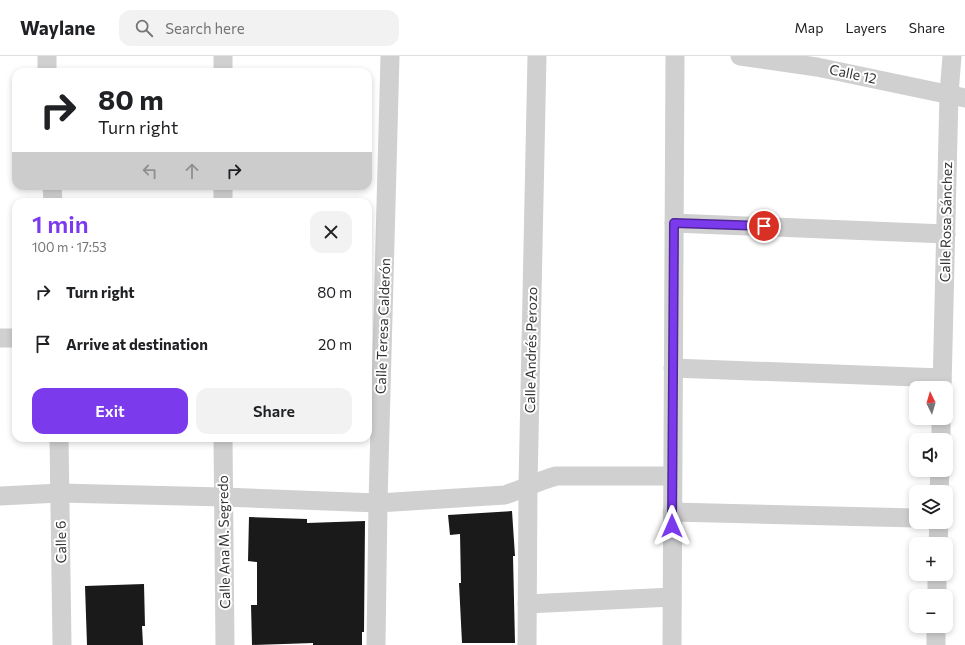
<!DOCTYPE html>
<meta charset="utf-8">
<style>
:root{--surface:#fff;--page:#f2f2f2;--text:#202124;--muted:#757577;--line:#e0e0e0;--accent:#7c3aed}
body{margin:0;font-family:Commissioner,sans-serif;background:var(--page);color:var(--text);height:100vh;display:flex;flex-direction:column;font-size:15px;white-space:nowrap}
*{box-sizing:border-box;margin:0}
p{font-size:13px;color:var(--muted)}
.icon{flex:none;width:22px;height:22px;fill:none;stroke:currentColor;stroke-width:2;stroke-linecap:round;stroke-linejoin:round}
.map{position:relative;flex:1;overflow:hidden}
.side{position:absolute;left:12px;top:142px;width:360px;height:244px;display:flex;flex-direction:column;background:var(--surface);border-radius:12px;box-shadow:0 2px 6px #0003}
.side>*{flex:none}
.banner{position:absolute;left:12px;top:12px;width:360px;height:122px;border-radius:12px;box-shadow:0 2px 6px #0003;background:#fff;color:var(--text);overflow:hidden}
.needle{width:26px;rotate:355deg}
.tools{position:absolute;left:909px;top:325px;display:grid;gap:8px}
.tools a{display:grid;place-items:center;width:44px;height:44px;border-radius:8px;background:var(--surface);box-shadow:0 2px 6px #0003;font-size:20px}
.pin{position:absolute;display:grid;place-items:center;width:34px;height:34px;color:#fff;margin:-17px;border:2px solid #fff;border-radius:50%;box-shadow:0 1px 4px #0007}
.me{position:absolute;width:44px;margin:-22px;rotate:0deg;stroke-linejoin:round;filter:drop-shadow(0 0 3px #0008)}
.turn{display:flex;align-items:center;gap:14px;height:84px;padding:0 20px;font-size:18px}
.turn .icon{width:52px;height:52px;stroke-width:2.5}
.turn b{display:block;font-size:28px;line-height:34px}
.lanes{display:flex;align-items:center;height:38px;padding:0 20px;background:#0003;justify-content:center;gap:20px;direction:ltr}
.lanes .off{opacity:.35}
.round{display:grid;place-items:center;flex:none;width:42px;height:42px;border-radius:12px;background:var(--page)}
.overview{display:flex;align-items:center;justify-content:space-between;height:68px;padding:0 20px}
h1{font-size:24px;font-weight:600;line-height:30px;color:var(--accent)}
.button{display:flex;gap:8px;margin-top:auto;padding:8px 20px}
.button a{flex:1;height:46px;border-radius:12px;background:var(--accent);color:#fff;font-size:16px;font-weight:600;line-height:46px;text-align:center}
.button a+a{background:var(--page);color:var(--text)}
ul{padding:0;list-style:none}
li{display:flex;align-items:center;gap:12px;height:52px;padding:0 20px}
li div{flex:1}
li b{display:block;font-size:15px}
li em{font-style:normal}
header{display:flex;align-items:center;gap:24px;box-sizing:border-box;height:56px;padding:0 20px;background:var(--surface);border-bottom:1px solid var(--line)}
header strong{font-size:19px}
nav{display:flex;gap:22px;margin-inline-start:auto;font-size:14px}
.search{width:280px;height:36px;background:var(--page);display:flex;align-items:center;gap:10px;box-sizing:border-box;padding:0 14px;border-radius:12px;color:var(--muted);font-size:15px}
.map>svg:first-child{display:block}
.building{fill:#1a1a1a}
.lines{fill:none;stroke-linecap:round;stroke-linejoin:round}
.street{stroke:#d0d0d0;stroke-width:19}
.route-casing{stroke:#51269a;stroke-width:10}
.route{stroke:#7c3aed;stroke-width:7}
.labels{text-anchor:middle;stroke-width:4;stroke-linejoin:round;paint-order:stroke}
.street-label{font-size:14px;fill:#333;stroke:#fff}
</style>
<header>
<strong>Waylane</strong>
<div class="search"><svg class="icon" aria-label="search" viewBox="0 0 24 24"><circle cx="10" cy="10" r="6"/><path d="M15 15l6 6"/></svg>Search here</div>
<nav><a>Map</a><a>Layers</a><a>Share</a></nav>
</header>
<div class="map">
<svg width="965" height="589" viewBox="0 0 965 589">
<rect width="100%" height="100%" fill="#fff"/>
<g class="building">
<path d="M 512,455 L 515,500 L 513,500 L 515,587 L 462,587 L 459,527 L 461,527 L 460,478 L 450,479 L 448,459 Z"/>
<path d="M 249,461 L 307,463 L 307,467 L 365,465 L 364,576 L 362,576 L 362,589 L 313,589 L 313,587 L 252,589 L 251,549 L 257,549 L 257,506 L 248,505 Z"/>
<path d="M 144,528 L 145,570 L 142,570 L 143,589 L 87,589 L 85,530 Z"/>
</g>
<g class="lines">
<g class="street">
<path d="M 47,0 L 47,16"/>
<path d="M 223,0 L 223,16"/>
<path d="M 740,0 L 817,11 L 965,42"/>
<path d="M 52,130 L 53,146"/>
<path d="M 223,130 L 223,146"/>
<path d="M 674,167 L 946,178"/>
<path d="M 0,282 L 16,282"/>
<path d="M 673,312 L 942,322"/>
<path d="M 942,332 L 949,38 L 952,0"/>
<path d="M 59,382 L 62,589"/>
<path d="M 223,382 L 225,589"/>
<path d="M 941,384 L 941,362"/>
<path d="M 939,436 L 940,414"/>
<path d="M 0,440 L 60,437 L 223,441 L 378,447 L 505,439 C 523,433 538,425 556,420 L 672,420"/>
<path d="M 672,456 L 916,462"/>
<path d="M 938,488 L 939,466"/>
<path d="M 937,540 L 937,518"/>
<path d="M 527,548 L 672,541"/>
<path d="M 376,589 L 378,447 L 390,0"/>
<path d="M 527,589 L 528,430 L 537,0"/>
<path d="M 672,589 L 675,0"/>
<path d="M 936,589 L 936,570"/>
</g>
</g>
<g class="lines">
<g class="route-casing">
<path id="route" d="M 672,470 L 674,167 L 764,170"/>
</g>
<use href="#route" class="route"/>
</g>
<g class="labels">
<g class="street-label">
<text transform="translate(853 18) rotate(12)" y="5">Calle 12</text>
<text transform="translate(946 166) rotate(-89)" y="5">Calle Rosa Sánchez</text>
<text transform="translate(383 270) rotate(-88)" y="5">Calle Teresa Calderón</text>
<text transform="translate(531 294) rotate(-89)" y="5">Calle Andrés Perozo</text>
<text transform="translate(61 486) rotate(-91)" y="5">Calle 6</text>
<text transform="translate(224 486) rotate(-91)" y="5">Calle Ana M. Segredo</text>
</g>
</g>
</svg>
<div class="tools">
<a><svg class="needle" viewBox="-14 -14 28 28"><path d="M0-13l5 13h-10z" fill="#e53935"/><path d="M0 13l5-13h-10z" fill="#757577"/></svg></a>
<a><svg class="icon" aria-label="sound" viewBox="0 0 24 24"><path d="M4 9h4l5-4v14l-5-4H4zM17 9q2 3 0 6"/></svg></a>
<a><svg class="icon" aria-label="layers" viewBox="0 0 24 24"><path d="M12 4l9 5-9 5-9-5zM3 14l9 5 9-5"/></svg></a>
<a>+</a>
<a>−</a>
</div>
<div class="pin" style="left:764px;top:170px;background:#d93025"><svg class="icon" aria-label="arrive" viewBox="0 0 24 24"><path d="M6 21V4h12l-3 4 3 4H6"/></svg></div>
<svg class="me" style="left:672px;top:470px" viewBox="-20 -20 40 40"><path d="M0-17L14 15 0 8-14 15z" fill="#7c3aed" stroke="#fff" stroke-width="4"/></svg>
<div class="banner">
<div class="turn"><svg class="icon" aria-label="right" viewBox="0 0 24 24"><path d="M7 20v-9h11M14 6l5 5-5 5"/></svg><div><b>80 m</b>Turn right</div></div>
<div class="lanes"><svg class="icon off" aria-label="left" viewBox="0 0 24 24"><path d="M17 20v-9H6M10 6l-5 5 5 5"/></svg><svg class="icon off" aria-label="ahead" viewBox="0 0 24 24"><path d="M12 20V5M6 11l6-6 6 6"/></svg><svg class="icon" aria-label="right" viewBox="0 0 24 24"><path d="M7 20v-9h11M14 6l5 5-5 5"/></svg></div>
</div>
<section class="side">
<div class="overview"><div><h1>1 min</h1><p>100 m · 17:53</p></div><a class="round"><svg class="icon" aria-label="close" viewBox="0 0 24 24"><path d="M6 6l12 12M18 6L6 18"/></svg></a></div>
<ul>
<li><svg class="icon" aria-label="right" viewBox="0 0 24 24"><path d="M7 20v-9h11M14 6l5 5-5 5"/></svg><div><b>Turn right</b></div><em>80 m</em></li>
<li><svg class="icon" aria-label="arrive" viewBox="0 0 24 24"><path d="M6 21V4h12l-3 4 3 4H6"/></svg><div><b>Arrive at destination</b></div><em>20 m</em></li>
</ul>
<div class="button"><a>Exit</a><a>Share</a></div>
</section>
</div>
